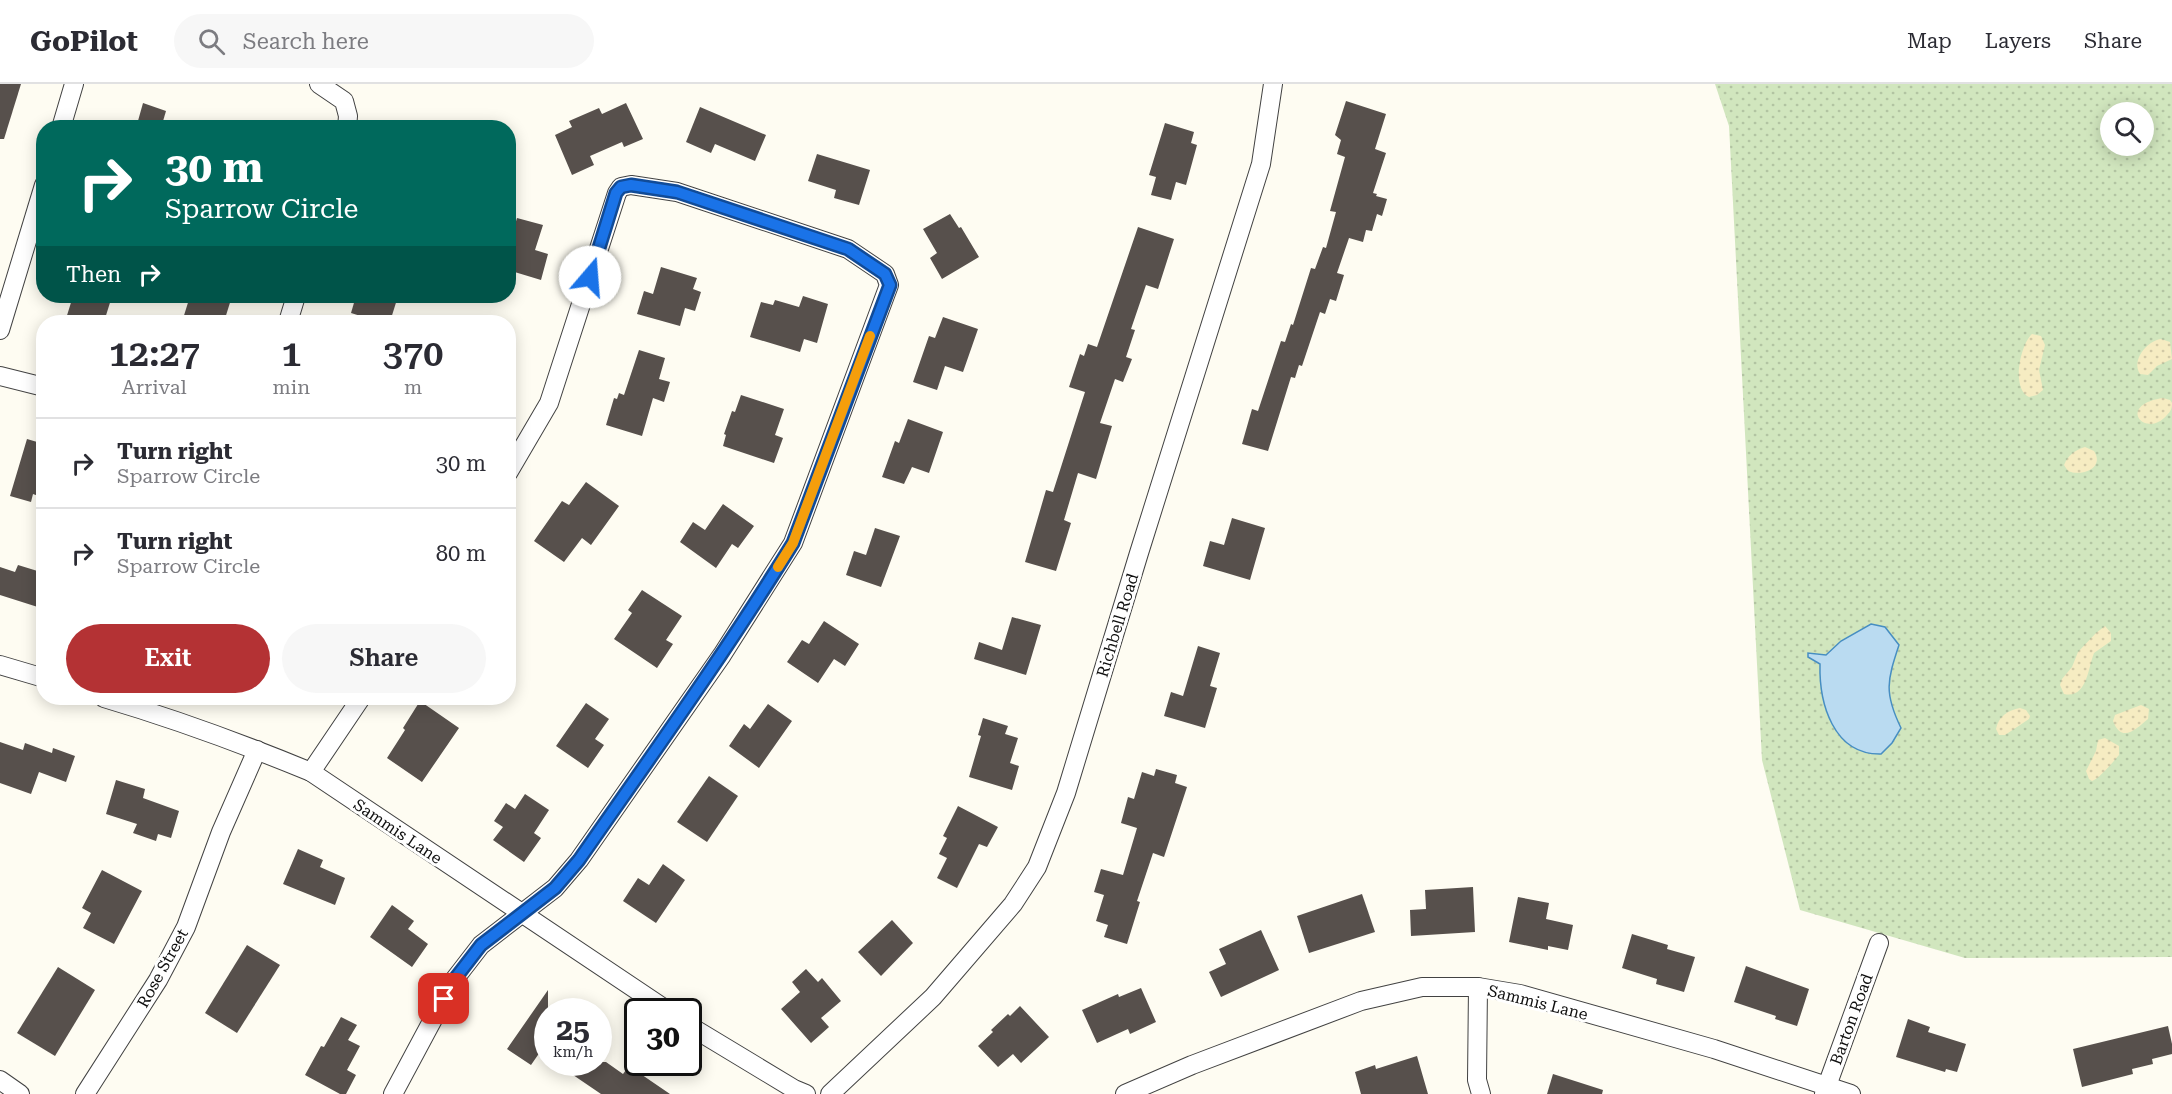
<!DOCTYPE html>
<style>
:root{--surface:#fff;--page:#f7f7f7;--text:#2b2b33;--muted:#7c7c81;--line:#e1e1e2;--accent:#b43234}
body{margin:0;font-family:"Roboto Serif",serif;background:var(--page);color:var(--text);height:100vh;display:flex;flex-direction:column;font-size:22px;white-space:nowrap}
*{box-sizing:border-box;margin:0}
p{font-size:20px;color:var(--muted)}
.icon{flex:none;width:33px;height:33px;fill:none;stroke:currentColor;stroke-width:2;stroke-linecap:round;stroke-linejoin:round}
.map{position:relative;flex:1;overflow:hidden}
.details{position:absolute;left:36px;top:231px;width:480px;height:390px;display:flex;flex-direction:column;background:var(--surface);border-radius:24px;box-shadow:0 3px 15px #0003}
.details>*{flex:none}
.guide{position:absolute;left:36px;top:36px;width:480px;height:183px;border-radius:24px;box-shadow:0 3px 15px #0003;background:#00695c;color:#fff;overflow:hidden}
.buttons{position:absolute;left:2100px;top:18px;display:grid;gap:12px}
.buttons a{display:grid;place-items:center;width:54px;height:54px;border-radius:50%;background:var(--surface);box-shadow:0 3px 15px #0003;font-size:30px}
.speed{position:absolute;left:534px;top:914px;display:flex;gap:12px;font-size:30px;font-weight:700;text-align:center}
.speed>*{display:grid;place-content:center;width:78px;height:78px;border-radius:50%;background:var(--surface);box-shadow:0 3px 15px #0003;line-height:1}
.speed small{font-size:15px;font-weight:400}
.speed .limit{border:3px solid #111;border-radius:9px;background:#fff;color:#111}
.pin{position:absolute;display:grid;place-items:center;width:51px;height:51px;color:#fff;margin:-26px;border-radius:12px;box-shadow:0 3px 9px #0006}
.me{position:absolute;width:66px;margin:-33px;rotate:18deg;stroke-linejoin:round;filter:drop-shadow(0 0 4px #0008)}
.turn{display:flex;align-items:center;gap:21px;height:126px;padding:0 30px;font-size:27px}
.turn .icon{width:78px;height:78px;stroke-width:2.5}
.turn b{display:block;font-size:42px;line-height:51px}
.then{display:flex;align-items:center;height:57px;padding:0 30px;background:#0003;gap:12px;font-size:22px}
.eta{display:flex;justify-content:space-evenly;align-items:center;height:102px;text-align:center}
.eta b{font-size:36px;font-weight:600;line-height:42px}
.primary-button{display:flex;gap:12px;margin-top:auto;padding:12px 30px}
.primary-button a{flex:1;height:69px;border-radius:36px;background:var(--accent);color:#fff;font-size:24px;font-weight:600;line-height:69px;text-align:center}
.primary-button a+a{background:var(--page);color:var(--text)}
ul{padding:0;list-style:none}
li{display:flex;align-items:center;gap:18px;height:90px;padding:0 30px;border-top:2px solid var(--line)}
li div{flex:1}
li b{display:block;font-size:22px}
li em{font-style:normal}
header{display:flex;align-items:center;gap:36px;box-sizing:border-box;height:84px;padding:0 30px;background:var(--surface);border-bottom:2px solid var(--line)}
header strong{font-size:28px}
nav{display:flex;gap:33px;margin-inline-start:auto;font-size:21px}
.search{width:420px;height:54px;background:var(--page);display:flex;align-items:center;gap:15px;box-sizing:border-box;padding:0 21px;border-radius:33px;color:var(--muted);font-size:22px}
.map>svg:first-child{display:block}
.grass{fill:url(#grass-dots);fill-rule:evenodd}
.sand{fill:url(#sand-dots)}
.water{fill:#badbf1;stroke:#478ec2;stroke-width:1.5}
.building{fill:#57504c}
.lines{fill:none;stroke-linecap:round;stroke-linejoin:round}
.minor-casing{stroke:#424242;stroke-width:20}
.minor{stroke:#fff;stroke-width:18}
.route-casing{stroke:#114b97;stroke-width:15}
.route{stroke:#1a73e8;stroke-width:10}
.slow{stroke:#f59e0b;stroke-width:10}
.labels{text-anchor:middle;stroke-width:6;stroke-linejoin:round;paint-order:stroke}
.street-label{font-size:16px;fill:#0f0f0f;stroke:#fff}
</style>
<header>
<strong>GoPilot</strong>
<div class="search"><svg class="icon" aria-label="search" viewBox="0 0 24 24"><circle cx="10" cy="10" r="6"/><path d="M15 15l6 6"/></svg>Search here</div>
<nav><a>Map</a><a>Layers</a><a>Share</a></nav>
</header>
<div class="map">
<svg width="2172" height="1010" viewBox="0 0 2172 1010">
<defs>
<pattern id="grass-dots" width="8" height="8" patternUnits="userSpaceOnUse" patternTransform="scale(1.5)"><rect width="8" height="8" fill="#d1e6be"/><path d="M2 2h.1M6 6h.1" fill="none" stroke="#b2c4a2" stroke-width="1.8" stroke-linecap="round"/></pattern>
<pattern id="sand-dots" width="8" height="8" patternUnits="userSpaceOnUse" patternTransform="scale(1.5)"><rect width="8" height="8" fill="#f6ecc2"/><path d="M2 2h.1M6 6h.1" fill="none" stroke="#d2c9a6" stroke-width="1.8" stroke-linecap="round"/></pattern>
</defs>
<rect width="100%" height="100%" fill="#fefcf2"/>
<path class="grass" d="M 1715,0 L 2172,0 L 2172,873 L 1965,874 L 1800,826 L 1762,676 L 1729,42 ZM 2110,28 L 2144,28 L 2144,62 L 2110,62 Z"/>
<g class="sand">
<path d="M 2032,250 L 2041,252 L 2045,261 L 2039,286 L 2043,306 L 2037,311 L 2029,313 C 2011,305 2020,261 2032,250 Z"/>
<path d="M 2161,255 L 2170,258 L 2172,275 L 2157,282 L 2148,291 L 2140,290 C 2131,276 2147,257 2161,255 Z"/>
<path d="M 2163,314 L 2170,316 L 2172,319 C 2172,324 2171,327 2167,331 C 2146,356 2115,321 2163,314 Z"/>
<path d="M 2085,363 L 2094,367 C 2105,384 2082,393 2068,387 L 2064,381 C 2068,371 2075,366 2085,363 Z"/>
<path d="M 2105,542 L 2111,549 L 2111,557 L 2094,569 C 2088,584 2087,615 2064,610 L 2060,601 L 2062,595 L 2072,583 L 2078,568 L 2096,549 Z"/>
<path d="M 2141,621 L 2149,625 L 2148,635 C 2136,645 2122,660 2113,637 L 2115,631 Z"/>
<path d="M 2020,624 L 2026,626 L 2030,632 L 2029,635 L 2005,651 L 1999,651 L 1996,645 C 1998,633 2008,626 2020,624 Z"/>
<path d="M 2105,654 L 2119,662 L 2119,671 C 2113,678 2099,695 2092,697 L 2089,695 L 2086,687 L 2096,667 L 2098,656 Z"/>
</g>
<path class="water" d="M 1871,540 L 1885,543 L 1899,561 C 1887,597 1884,609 1901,644 L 1892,659 L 1881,670 C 1833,671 1819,619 1820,580 L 1808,573 L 1808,569 L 1826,571 L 1841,557 Z"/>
<g class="building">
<path d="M 0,0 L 21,0 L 4,55 L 0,55 Z"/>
<path d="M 1346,17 L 1386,30 L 1375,65 L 1386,69 L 1373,109 L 1377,110 L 1376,112 L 1387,115 L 1382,132 L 1377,130 L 1372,147 L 1366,146 L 1363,158 L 1349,154 L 1337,189 L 1344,191 L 1336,217 L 1330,215 L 1325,230 L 1320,228 L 1302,282 L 1299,281 L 1295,294 L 1291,293 L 1268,367 L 1242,360 L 1252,325 L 1258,327 L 1281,257 L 1285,258 L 1291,240 L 1293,241 L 1311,184 L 1315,185 L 1323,163 L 1326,164 L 1336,128 L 1330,127 L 1345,73 L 1337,70 L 1341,56 L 1335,51 Z"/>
<path d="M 143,19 L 166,27 L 161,44 L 136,44 Z"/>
<path d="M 626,19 L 643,55 L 624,63 L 622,58 L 590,72 L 594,81 L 572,91 L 555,51 L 572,43 L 569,37 L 599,24 L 602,30 Z"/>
<path d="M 700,23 L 766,51 L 755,77 L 715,60 L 711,69 L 686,58 Z"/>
<path d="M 1165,39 L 1194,48 L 1191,59 L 1197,61 L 1186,101 L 1176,98 L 1171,116 L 1151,111 L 1156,93 L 1149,91 Z"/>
<path d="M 817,70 L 870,86 L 859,121 L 834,114 L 836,106 L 808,97 Z"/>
<path d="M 950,130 L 959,144 L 961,143 L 979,173 L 942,195 L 930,174 L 937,169 L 923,145 Z"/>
<path d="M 517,134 L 543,141 L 535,166 L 548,170 L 541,196 L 508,186 L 508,164 Z"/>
<path d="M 1138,143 L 1174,155 L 1158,205 L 1146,201 L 1131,245 L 1135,246 L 1126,273 L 1132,275 L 1123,298 L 1115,295 L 1100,339 L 1112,342 L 1096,395 L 1078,389 L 1064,436 L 1071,439 L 1056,487 L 1025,478 L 1046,406 L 1053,408 L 1085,308 L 1069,303 L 1080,270 L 1084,272 L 1088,260 L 1097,263 Z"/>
<path d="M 661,183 L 697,194 L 693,205 L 701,208 L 695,227 L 685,224 L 680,242 L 637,230 L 644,207 L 653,210 Z"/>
<path d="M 73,212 L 112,212 L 104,238 L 65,238 Z"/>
<path d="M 190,212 L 232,212 L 224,238 L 182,238 Z"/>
<path d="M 356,212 L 398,212 L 390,238 L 380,238 L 351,229 Z"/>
<path d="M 803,212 L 828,220 L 817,259 L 804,255 L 800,268 L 750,253 L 761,218 L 773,221 L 775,216 L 799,223 Z"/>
<path d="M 943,233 L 978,245 L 963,288 L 945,282 L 937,306 L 913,298 L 929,252 L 935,254 Z"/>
<path d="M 639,266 L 665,274 L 659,295 L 670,298 L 664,318 L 653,314 L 642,352 L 606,341 L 614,314 L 617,315 L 619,309 L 624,311 Z"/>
<path d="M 741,311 L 784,325 L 775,351 L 783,354 L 774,379 L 723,362 L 726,351 L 724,350 L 732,327 L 735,328 Z"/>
<path d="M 908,335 L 943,348 L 929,389 L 912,383 L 904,400 L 882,393 L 895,357 L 899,359 Z"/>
<path d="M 27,355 L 44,360 L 44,414 L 33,410 L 31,418 L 10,412 Z"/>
<path d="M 586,398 L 619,422 L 591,461 L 582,454 L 564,478 L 534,457 L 562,417 L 569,421 Z"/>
<path d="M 723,420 L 754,442 L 738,464 L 732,460 L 716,484 L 680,458 L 693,438 L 705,446 Z"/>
<path d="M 1232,434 L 1265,444 L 1250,496 L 1203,482 L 1210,457 L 1224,461 Z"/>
<path d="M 875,444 L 900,452 L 881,503 L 846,491 L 854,467 L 866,471 Z"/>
<path d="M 18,481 L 44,489 L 44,525 L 0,511 L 0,483 L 15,488 Z"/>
<path d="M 642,506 L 682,532 L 666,556 L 673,560 L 657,584 L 614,555 L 632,529 L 628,526 Z"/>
<path d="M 1012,533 L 1041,541 L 1026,591 L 974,575 L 979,558 L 1002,566 Z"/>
<path d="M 824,537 L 859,560 L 845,582 L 834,575 L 818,599 L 787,578 L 802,556 L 809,560 Z"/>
<path d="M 1198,562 L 1220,569 L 1210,602 L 1217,604 L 1205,644 L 1164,632 L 1171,608 L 1183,612 Z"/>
<path d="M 420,617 L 459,644 L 422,698 L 387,674 L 405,646 L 403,644 Z"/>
<path d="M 586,619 L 609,635 L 595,655 L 604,661 L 588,684 L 556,662 Z"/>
<path d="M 768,620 L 792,637 L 759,684 L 729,662 L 744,640 L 750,645 Z"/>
<path d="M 983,634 L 1008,642 L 1005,650 L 1018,654 L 1010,679 L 1019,682 L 1012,706 L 969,693 L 981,652 L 978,651 Z"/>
<path d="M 0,658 L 23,666 L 25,659 L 52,669 L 53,664 L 75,672 L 66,698 L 39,688 L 31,710 L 0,699 Z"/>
<path d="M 1156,685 L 1177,691 L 1175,699 L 1187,703 L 1164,773 L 1153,769 L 1137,817 L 1140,818 L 1127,860 L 1104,853 L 1108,841 L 1096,837 L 1104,811 L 1094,808 L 1101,785 L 1123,791 L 1137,744 L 1121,739 L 1128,713 L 1134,715 L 1142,688 L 1154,692 Z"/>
<path d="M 709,692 L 738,712 L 707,758 L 677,738 Z"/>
<path d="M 116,696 L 145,705 L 143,714 L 179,727 L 171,754 L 158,750 L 156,757 L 133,749 L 137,740 L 106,730 Z"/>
<path d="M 525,710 L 549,726 L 534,749 L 541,754 L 524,778 L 493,756 L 503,743 L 494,737 L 506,719 L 515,725 Z"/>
<path d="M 958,722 L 998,743 L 987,763 L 979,760 L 957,804 L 937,794 L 947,774 L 939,770 L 947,754 L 943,752 Z"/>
<path d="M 298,765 L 323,776 L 320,783 L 345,794 L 335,821 L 283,800 Z"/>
<path d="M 663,780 L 685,796 L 656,839 L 623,817 L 638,794 L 649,801 Z"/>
<path d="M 102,786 L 142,807 L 114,860 L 83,844 L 91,829 L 82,824 Z"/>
<path d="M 1473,803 L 1475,848 L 1411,852 L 1410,826 L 1426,825 L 1425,806 Z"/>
<path d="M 1362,810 L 1375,848 L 1309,869 L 1297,832 Z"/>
<path d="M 1518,813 L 1549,819 L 1546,835 L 1573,841 L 1568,866 L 1548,862 L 1548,866 L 1509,858 Z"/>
<path d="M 392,821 L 414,837 L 408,845 L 428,860 L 412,883 L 370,853 Z"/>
<path d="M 892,836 L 913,859 L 881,892 L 858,868 Z"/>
<path d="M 1261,846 L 1279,886 L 1221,913 L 1209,888 L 1226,880 L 1219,865 Z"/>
<path d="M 1632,850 L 1668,861 L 1667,865 L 1695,873 L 1684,908 L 1656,900 L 1657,895 L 1622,884 Z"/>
<path d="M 247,861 L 280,881 L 237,949 L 205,929 Z"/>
<path d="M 1746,882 L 1809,905 L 1797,942 L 1775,935 L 1776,932 L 1734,918 Z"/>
<path d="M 58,883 L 95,906 L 55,972 L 17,949 Z"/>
<path d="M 806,885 L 818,898 L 822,894 L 841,917 L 821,934 L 829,943 L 811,959 L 781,925 L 800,908 L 792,898 Z"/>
<path d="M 1141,904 L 1156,938 L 1130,950 L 1128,945 L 1097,959 L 1082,926 L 1118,910 L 1119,913 Z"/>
<path d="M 548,906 L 548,974 L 540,968 L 531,981 L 507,965 Z"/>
<path d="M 1020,922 L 1049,953 L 1021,979 L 1013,970 L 998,983 L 978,962 L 993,948 L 991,946 L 1008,930 L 1010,932 Z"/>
<path d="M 341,933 L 357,941 L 348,956 L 360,962 L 347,986 L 356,991 L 346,1010 L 340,1010 L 305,991 L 321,962 L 324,963 Z"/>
<path d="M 1908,935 L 1930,943 L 1928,948 L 1966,960 L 1957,988 L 1946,985 L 1945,988 L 1896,973 Z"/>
<path d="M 2168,942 L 2172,960 L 2172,970 L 2152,975 L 2153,980 L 2132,985 L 2133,990 L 2082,1003 L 2073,965 Z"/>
<path d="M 1417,972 L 1428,1010 L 1361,1010 L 1355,988 L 1375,981 L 1376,985 Z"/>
<path d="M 554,978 L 606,978 L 623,990 L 629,982 L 670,1010 L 601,1010 Z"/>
<path d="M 1553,990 L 1603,1006 L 1602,1010 L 1547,1010 Z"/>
</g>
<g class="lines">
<g class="minor-casing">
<g id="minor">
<path d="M 319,0 L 344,17 L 348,32 L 347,44"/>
<path d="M 61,44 L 74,0"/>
<path d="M 288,238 L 296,212"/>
<path d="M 0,246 L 44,101"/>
<path d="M 0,292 L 44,303"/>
<path d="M 0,581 L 44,594"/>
<path d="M 104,614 C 175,635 243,660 311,688 L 668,927"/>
<path d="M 311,688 L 361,614"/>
<path d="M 1478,903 L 1477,996 L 1481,1010"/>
<path d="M 688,941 L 794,1005 L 806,1010"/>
<path d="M 0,996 L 20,1010"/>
<path d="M 85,1010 L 158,896 L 186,843 L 221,748 L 257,666"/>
<path d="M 393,1010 L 454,896 L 481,861 L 555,804 L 579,776 L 722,571 L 793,459 L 889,201 L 885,190 L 848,165 L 677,108 L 631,101 L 621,103 L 617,109 L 549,319 L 508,389"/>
<path d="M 830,1010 L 933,913 L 1013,820 L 1037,783 L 1066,709 L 1139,469 L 1261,80 L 1273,0"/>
<path d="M 1125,1010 L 1192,981 L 1361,917 L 1422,903 L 1478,903 L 1520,910 L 1714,965 L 1851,1010"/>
<path d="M 1824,1010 L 1879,859"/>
</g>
</g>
<use href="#minor" class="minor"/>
</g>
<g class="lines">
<g class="route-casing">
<path id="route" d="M 444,915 L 454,896 L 481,861 L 555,804 L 579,776 C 652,671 726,568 793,459 L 890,201 L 885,190 L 848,165 L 677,108 L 631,101 L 621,103 L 616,109 L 590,193"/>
</g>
<use href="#route" class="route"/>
<path class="slow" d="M 778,483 L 793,459 L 870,252"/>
</g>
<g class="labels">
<g class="street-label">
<text transform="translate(1117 541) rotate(-73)" y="6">Richbell Road</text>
<text transform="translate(398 747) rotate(34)" y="6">Sammis Lane</text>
<text transform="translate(162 884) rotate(-61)" y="6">Rose Street</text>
<text transform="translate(1538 918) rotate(14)" y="6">Sammis Lane</text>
<text transform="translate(1851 935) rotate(-70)" y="6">Barton Road</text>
</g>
</g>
</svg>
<div class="buttons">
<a><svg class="icon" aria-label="search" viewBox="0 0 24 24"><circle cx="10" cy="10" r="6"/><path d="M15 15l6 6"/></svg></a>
</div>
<div class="speed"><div>25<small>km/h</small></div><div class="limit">30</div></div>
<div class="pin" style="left:444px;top:915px;background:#d93025"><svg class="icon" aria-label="arrive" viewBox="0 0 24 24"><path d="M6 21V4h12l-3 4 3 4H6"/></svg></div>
<svg class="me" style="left:590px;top:193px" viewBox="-20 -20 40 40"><circle r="19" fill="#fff"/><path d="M0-13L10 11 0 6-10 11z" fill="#1a73e8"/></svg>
<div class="guide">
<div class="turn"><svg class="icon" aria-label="right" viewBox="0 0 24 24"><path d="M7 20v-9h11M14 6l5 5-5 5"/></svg><div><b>30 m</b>Sparrow Circle</div></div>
<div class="then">Then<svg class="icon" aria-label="right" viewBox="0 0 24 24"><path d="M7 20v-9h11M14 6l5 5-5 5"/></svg></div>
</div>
<section class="details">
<div class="eta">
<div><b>12:27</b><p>Arrival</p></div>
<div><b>1</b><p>min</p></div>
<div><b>370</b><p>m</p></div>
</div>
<ul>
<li><svg class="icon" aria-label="right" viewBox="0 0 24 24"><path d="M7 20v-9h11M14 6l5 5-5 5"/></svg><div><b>Turn right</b><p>Sparrow Circle</p></div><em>30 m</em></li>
<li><svg class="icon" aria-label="right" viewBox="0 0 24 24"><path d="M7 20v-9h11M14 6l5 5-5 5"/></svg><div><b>Turn right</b><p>Sparrow Circle</p></div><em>80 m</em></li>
</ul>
<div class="primary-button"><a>Exit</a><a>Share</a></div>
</section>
</div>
